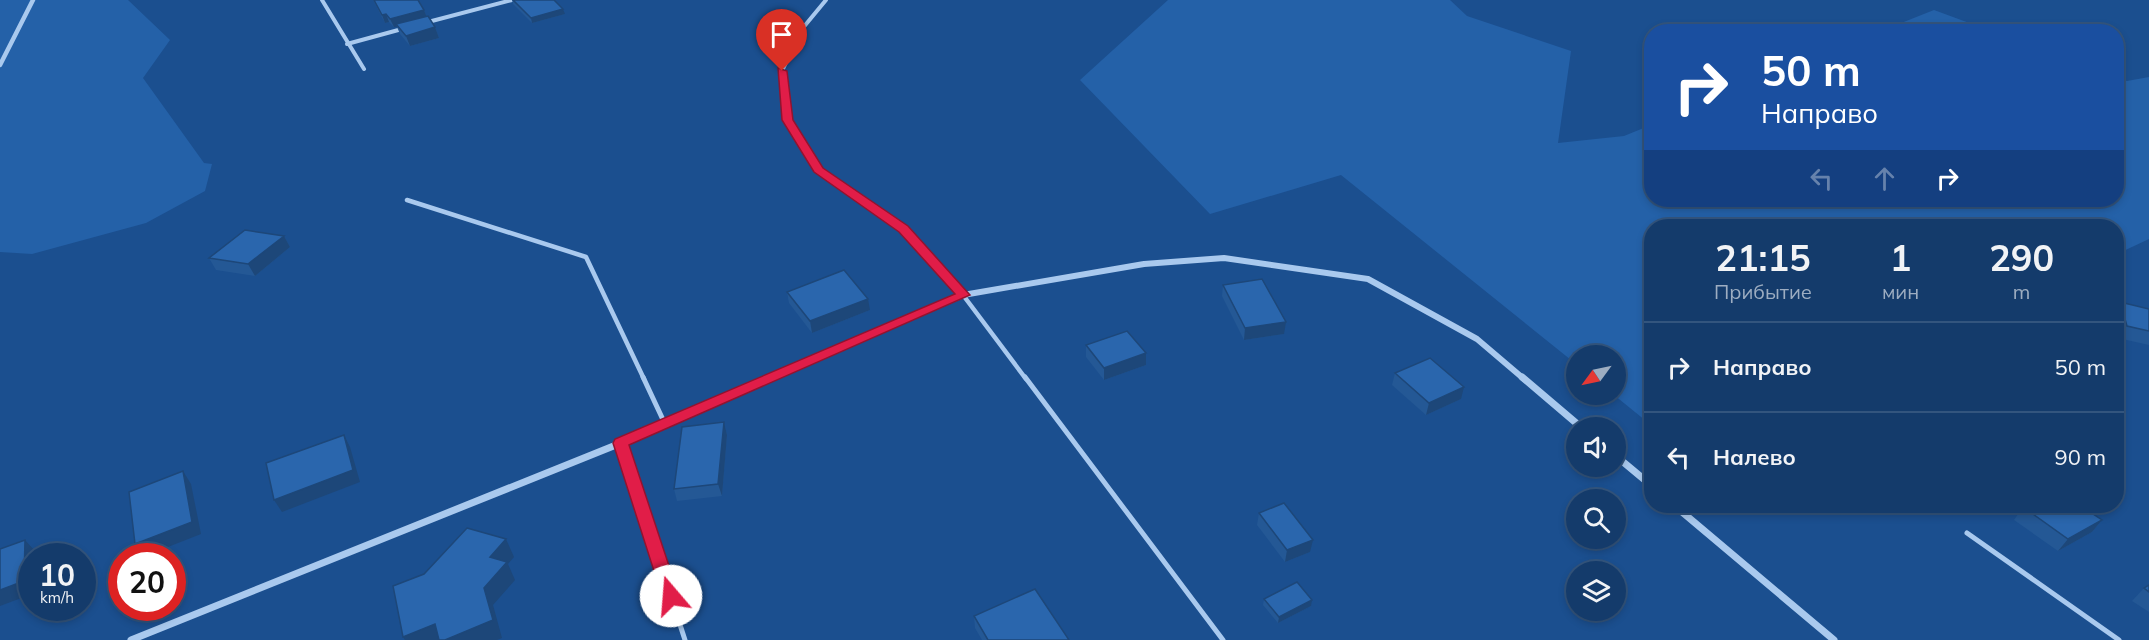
<!DOCTYPE html>
<html lang="ru">
<meta charset="utf-8">
<style>
:root{--surface:#143b6b;--page:#1d4271;--text:#f1f3f6;--muted:#9dadc1;--line:#33557e}
body{margin:0;font-family:Mulish,sans-serif;background:var(--page);color:var(--text);height:100vh;display:flex;flex-direction:column;font-size:22px;white-space:nowrap}
*{box-sizing:border-box;margin:0}
p{font-size:20px;color:var(--muted)}
.icon{flex:none;width:33px;height:33px;fill:none;stroke:currentColor;stroke-width:2;stroke-linecap:round;stroke-linejoin:round}
.map{position:relative;flex:1;overflow:hidden}
.details{position:absolute;left:1644px;top:219px;width:480px;height:294px;display:flex;flex-direction:column;background:var(--surface);border-radius:24px;box-shadow:0 3px 9px #0003,0 0 0 2px var(--line)}
.details>*{flex:none}
.guide{position:absolute;left:1644px;top:24px;width:480px;height:183px;border-radius:24px;box-shadow:0 3px 9px #0003,0 0 0 2px var(--line);background:#1a4fa0;color:#fff;overflow:hidden}
.needle{width:39px;rotate:237deg}
.tools{position:absolute;left:1566px;top:345px;display:grid;gap:12px}
.tools a{display:grid;place-items:center;width:60px;height:60px;border-radius:50%;background:var(--surface);box-shadow:0 3px 9px #0003,0 0 0 2px var(--line);font-size:30px}
.speed{position:absolute;left:18px;top:543px;display:flex;gap:12px;font-size:30px;font-weight:700;text-align:center}
.speed>*{display:grid;place-content:center;width:78px;height:78px;border-radius:50%;background:var(--surface);box-shadow:0 3px 9px #0003,0 0 0 2px var(--line);line-height:1}
.speed small{font-size:15px;font-weight:400}
.speed .limit{border:9px solid #d22;background:#fff;color:#111}
.pin{position:absolute;display:grid;place-items:center;width:51px;height:51px;color:#fff;margin:-62px -26px;border-radius:50% 50% 50% 0;rotate:-45deg;box-shadow:0 0 6px #0007}
.pin .icon{rotate:45deg}
.me{position:absolute;width:66px;margin:-33px;rotate:342deg;stroke-linejoin:round;filter:drop-shadow(0 0 4px #0008)}
.turn{display:flex;align-items:center;gap:21px;height:126px;padding:0 18px;font-size:27px}
.turn .icon{width:78px;height:78px;stroke-width:2.5}
.turn b{display:block;font-size:42px;line-height:51px}
.lanes{display:flex;align-items:center;height:57px;padding:0 18px;background:#0003;justify-content:center;gap:30px;direction:ltr}
.lanes .off{opacity:.35}
.eta{display:flex;justify-content:space-evenly;align-items:center;height:102px;text-align:center}
.eta b{font-size:36px;font-weight:700;line-height:42px}
ul{padding:0;list-style:none}
li{display:flex;align-items:center;gap:18px;height:90px;padding:0 18px;border-top:2px solid var(--line)}
li div{flex:1}
li b{display:block;font-size:22px}
li em{font-style:normal}
.map>svg:first-child{display:block}
.green{fill:#2461a8}
.lines{fill:none;stroke-linecap:round;stroke-linejoin:round}
.lane-far2{stroke:#a9c9ee;stroke-width:4}
.lane-far1{stroke:#a9c9ee;stroke-width:4.5}
.lane{stroke:#a9c9ee;stroke-width:5}
.street-far2{stroke:#a9c9ee;stroke-width:4.5}
.street-far1{stroke:#a9c9ee;stroke-width:6}
.street{stroke:#a9c9ee;stroke-width:7}
.wall{fill:#245895}
.shaded-wall{fill:#1d4779}
.building{fill:#2a66ad;stroke:#1d4779;stroke-width:1.5}
.route{fill:#e11d48;stroke:#92132f;stroke-width:1.5}
</style>
<div class="map">
<svg width="2149" height="640" viewBox="0 0 2149 640">
<rect width="100%" height="100%" fill="#1b4f8f"/>
<g class="green">
<path d="M 0,0 L 128,0 L 170,40 L 143,78 L 204,163 L 212,164 L 205,191 L 146,223 L 32,254 L 0,252 Z"/>
<path d="M 1168,0 L 1450,0 L 1467,16 L 1571,51 L 1558,143 L 1624,136 L 1651,125 L 1652,200 L 2116,200 L 2117,78 L 2127,81 L 2149,77 L 2149,239 L 2117,254 L 2116,226 L 1652,226 L 1651,425 L 1614,395 L 1616,356 L 1576,356 L 1576,364 L 1341,175 L 1210,214 L 1080,80 Z"/>
<path d="M 1934,10 L 1991,31 L 1881,31 Z"/>
</g>
<g class="lines">
<g class="lane-far2">
<path d="M 322,0 L 364,69"/>
<path d="M 428,22 L 512,0"/>
<path d="M 347,44 L 402,29"/>
<path d="M 817,169 L 788,120 L 782,71 L 802,29 L 826,0"/>
</g>
<g class="lane-far1">
<path d="M 816,167 L 903,229 L 963,295 L 1026,379"/>
<path d="M 407,200 L 586,257 L 644,379"/>
</g>
<g class="lane">
<path d="M 643,377 L 665,424"/>
<path d="M 1025,377 L 1223,640"/>
<path d="M 621,443 L 685,640"/>
<path d="M 1967,533 L 2119,640"/>
</g>
<path class="street-far2" d="M 0,65 L 33,0"/>
<path class="street-far1" d="M 769,379 L 963,295 L 1144,264 L 1224,258 L 1368,279 L 1477,339 L 1524,379"/>
<g class="street">
<path d="M 1522,377 L 1582,428"/>
<path d="M 1616,456 L 1652,486"/>
<path d="M 1675,506 L 1834,640"/>
<path d="M 131,640 L 621,443 L 773,377"/>
</g>
</g>
<g class="wall">
<path d="M 373,0 L 418,0 L 424,10 L 426,16 L 435,27 L 439,38 L 410,46 L 400,34 L 397,27 L 394,27 L 389,22 L 385,23 Z"/>
<path d="M 512,0 L 554,0 L 565,14 L 532,23 L 513,4 Z"/>
<path d="M 284,236 L 290,247 L 255,276 L 216,270 L 209,258 Z"/>
<path d="M 1223,285 L 1284,334 L 1244,340 L 1222,296 Z"/>
<path d="M 787,292 L 870,310 L 812,333 L 789,303 Z"/>
<path d="M 2120,302 L 2149,309 L 2149,345 L 2118,338 L 2116,332 L 2116,307 Z"/>
<path d="M 1086,345 L 1146,353 L 1146,365 L 1104,380 L 1086,357 Z"/>
<path d="M 1395,373 L 1461,399 L 1426,415 L 1392,385 Z"/>
<path d="M 724,422 L 727,435 L 722,496 L 677,501 L 674,489 Z"/>
<path d="M 2023,507 L 2102,520 L 2092,532 L 2058,551 L 2014,520 Z"/>
<path d="M 1259,513 L 1310,552 L 1285,562 L 1257,525 Z"/>
<path d="M 2149,585 L 2149,612 L 2132,601 L 2144,588 Z"/>
<path d="M 1264,599 L 1311,606 L 1278,623 L 1263,605 Z"/>
<path d="M 974,616 L 1069,640 L 982,640 L 975,628 Z"/>
</g>
<g class="shaded-wall">
<path d="M 563,9 L 565,14 L 532,23 L 531,18 Z"/>
<path d="M 424,10 L 427,18 L 396,24 L 397,27 L 394,27 L 390,19 Z"/>
<path d="M 386,14 L 389,22 L 385,23 L 382,15 Z"/>
<path d="M 435,27 L 439,38 L 410,46 L 406,36 Z"/>
<path d="M 284,236 L 290,247 L 255,276 L 248,264 Z"/>
<path d="M 868,299 L 870,310 L 812,333 L 810,321 Z"/>
<path d="M 1286,322 L 1284,334 L 1244,340 L 1245,328 Z"/>
<path d="M 1146,353 L 1146,365 L 1104,380 L 1104,368 Z"/>
<path d="M 1464,387 L 1461,399 L 1426,415 L 1429,403 Z"/>
<path d="M 724,422 L 727,435 L 722,496 L 718,484 Z"/>
<path d="M 344,435 L 350,447 L 360,482 L 282,512 L 274,500 Z"/>
<path d="M 183,471 L 191,484 L 201,534 L 145,556 L 135,544 Z"/>
<path d="M 2102,520 L 2092,532 L 2058,551 L 2068,539 Z"/>
<path d="M 506,539 L 514,557 L 508,564 L 515,580 L 493,605 L 502,638 L 497,640 L 445,640 L 484,588 L 490,557 Z"/>
<path d="M 25,540 L 36,552 L 36,556 L 32,556 L 32,594 L 0,606 L 0,590 Z"/>
<path d="M 1313,540 L 1310,552 L 1285,562 L 1287,550 Z"/>
<path d="M 1312,600 L 1311,606 L 1278,623 L 1279,617 Z"/>
<path d="M 435,624 L 445,640 L 405,640 L 403,637 Z"/>
</g>
<g class="building">
<path d="M 374,0 L 418,0 L 424,10 L 390,19 L 386,14 L 382,15 Z"/>
<path d="M 513,0 L 554,0 L 563,9 L 531,18 Z"/>
<path d="M 428,16 L 435,27 L 406,36 L 396,24 Z"/>
<path d="M 245,230 L 284,236 L 248,264 L 209,258 Z"/>
<path d="M 844,270 L 868,299 L 810,321 L 787,292 Z"/>
<path d="M 1262,279 L 1286,322 L 1245,328 L 1223,285 Z"/>
<path d="M 2120,302 L 2149,309 L 2149,331 L 2127,326 Z"/>
<path d="M 1127,331 L 1146,353 L 1104,368 L 1086,345 Z"/>
<path d="M 1430,358 L 1464,387 L 1429,403 L 1395,373 Z"/>
<path d="M 724,422 L 718,484 L 674,489 L 682,427 Z"/>
<path d="M 344,435 L 353,470 L 274,500 L 266,463 Z"/>
<path d="M 183,471 L 192,522 L 135,544 L 129,492 Z"/>
<path d="M 1284,503 L 1313,540 L 1287,550 L 1259,513 Z"/>
<path d="M 2027,506 L 2081,506 L 2102,520 L 2068,539 L 2023,507 Z"/>
<path d="M 467,528 L 506,539 L 490,557 L 507,562 L 484,588 L 493,620 L 445,640 L 439,640 L 435,624 L 403,637 L 393,586 L 424,574 Z"/>
<path d="M 25,540 L 24,581 L 0,590 L 0,549 Z"/>
<path d="M 1297,582 L 1312,600 L 1279,617 L 1264,599 Z"/>
<path d="M 2149,585 L 2149,592 L 2144,588 Z"/>
<path d="M 1035,589 L 1069,640 L 988,640 L 974,616 Z"/>
</g>
<path class="route" d="M 778,68 L 787,71 L 793,120 L 823,168 L 908,226 L 970,295 L 629,445 L 679,596 L 677,601 L 664,601 L 662,596 L 613,443 L 615,439 L 955,294 L 899,232 L 814,172 L 782,120 Z"/>
</svg>
<div class="tools">
<a><svg class="needle" viewBox="-14 -14 28 28"><path d="M0-13l5 13h-10z" fill="#e53935"/><path d="M0 13l5-13h-10z" fill="#9dadc1"/></svg></a>
<a><svg class="icon" aria-label="sound" viewBox="0 0 24 24"><path d="M4 9h4l5-4v14l-5-4H4zM17 9q2 3 0 6"/></svg></a>
<a><svg class="icon" aria-label="search" viewBox="0 0 24 24"><circle cx="10" cy="10" r="6"/><path d="M15 15l6 6"/></svg></a>
<a><svg class="icon" aria-label="layers" viewBox="0 0 24 24"><path d="M12 4l9 5-9 5-9-5zM3 14l9 5 9-5"/></svg></a>
</div>
<div class="speed"><div>10<small>km/h</small></div><div class="limit">20</div></div>
<div class="pin" style="left:782px;top:71px;background:#d93025"><svg class="icon" aria-label="arrive" viewBox="0 0 24 24"><path d="M6 21V4h12l-3 4 3 4H6"/></svg></div>
<svg class="me" style="left:671px;top:596px" viewBox="-20 -20 40 40"><circle r="19" fill="#fff"/><path d="M0-13L10 11 0 6-10 11z" fill="#e11d48"/></svg>
<div class="guide">
<div class="turn"><svg class="icon" aria-label="right" viewBox="0 0 24 24"><path d="M7 20v-9h11M14 6l5 5-5 5"/></svg><div><b>50 m</b>Направо</div></div>
<div class="lanes"><svg class="icon off" aria-label="left" viewBox="0 0 24 24"><path d="M17 20v-9H6M10 6l-5 5 5 5"/></svg><svg class="icon off" aria-label="ahead" viewBox="0 0 24 24"><path d="M12 20V5M6 11l6-6 6 6"/></svg><svg class="icon" aria-label="right" viewBox="0 0 24 24"><path d="M7 20v-9h11M14 6l5 5-5 5"/></svg></div>
</div>
<section class="details">
<div class="eta">
<div><b>21:15</b><p>Прибытие</p></div>
<div><b>1</b><p>мин</p></div>
<div><b>290</b><p>m</p></div>
</div>
<ul>
<li><svg class="icon" aria-label="right" viewBox="0 0 24 24"><path d="M7 20v-9h11M14 6l5 5-5 5"/></svg><div><b>Направо</b></div><em>50 m</em></li>
<li><svg class="icon" aria-label="left" viewBox="0 0 24 24"><path d="M17 20v-9H6M10 6l-5 5 5 5"/></svg><div><b>Налево</b></div><em>90 m</em></li>
</ul>
</section>
</div>
